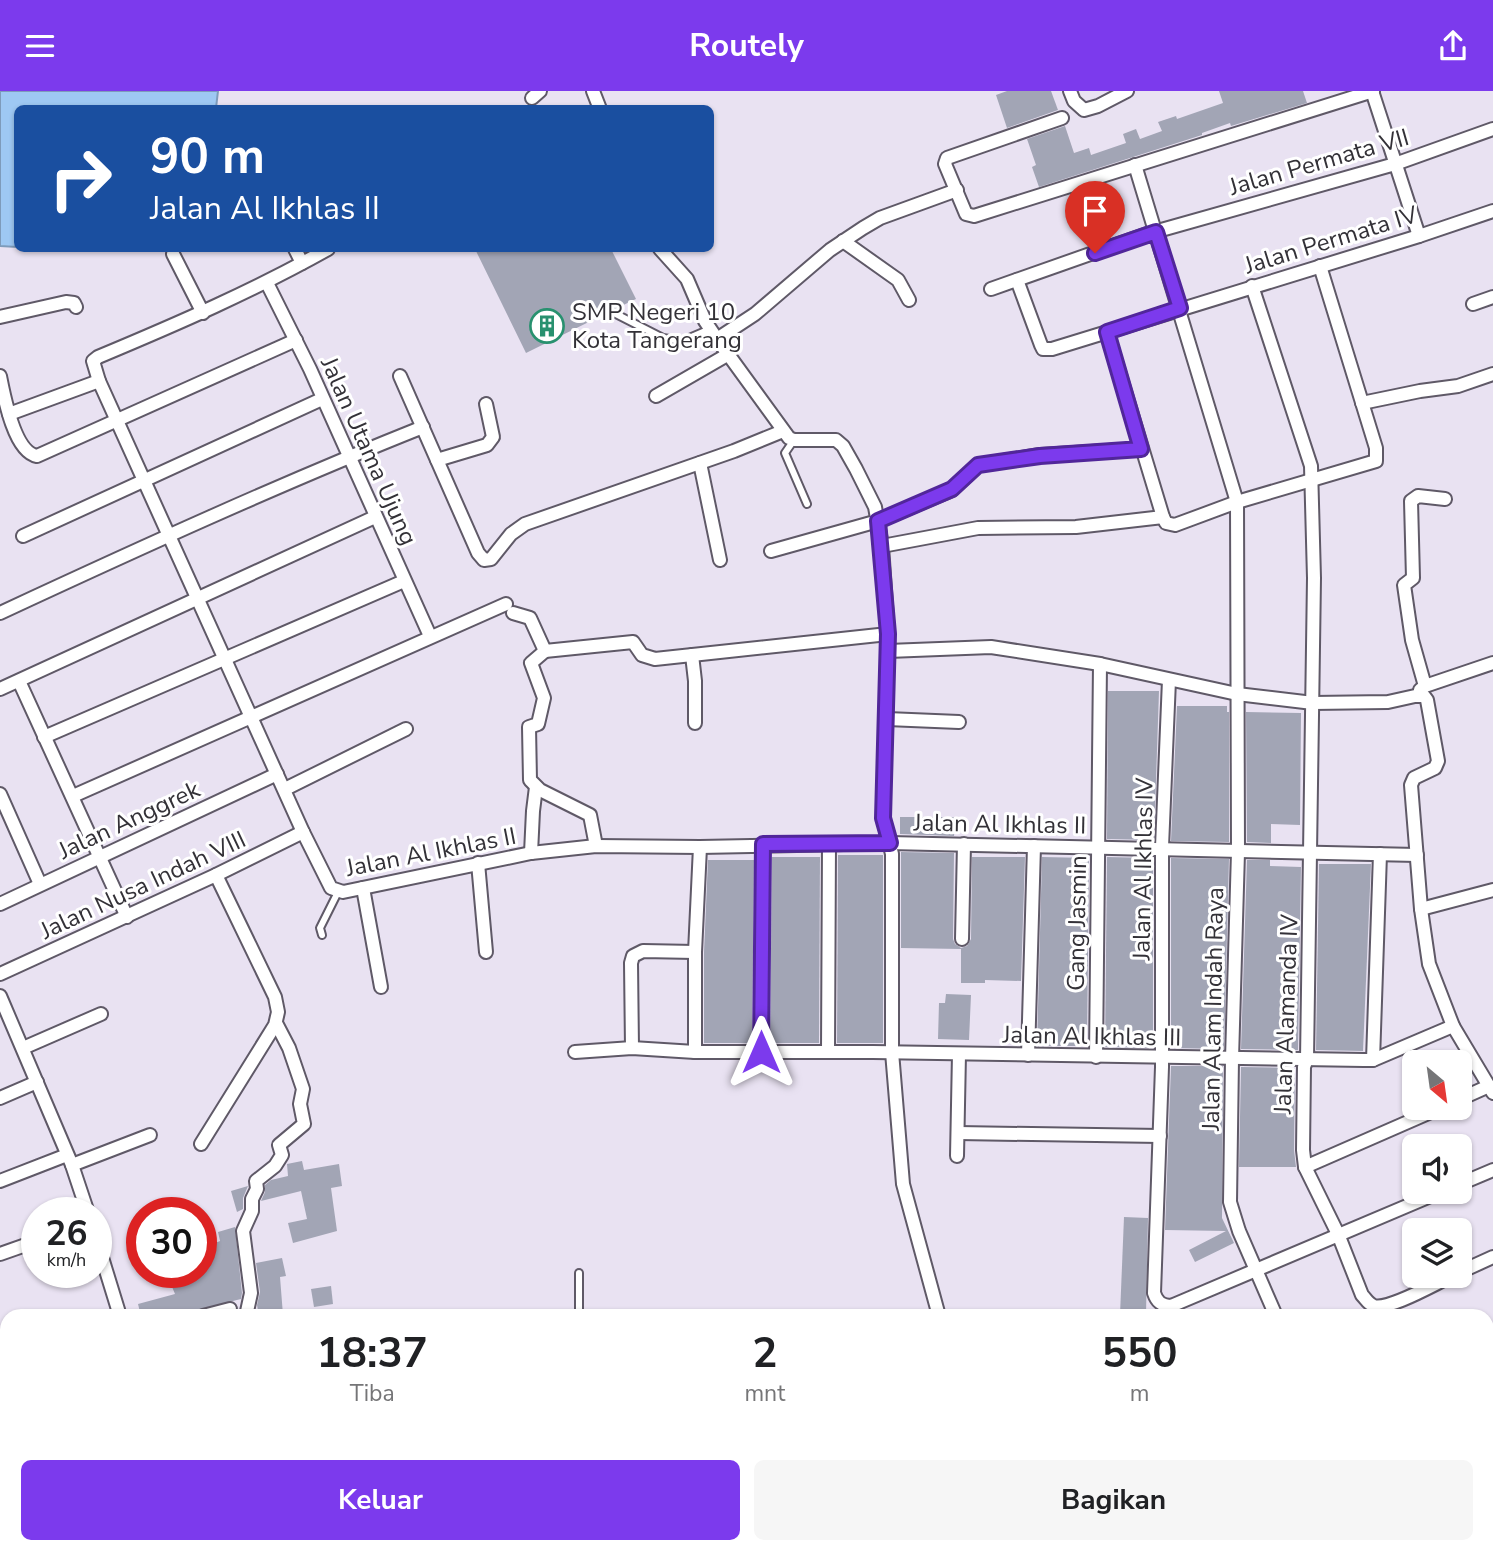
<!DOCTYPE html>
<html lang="id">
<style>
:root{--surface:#fff;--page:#f6f6f6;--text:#202124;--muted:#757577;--accent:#7c3aed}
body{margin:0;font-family:"Nunito Sans",sans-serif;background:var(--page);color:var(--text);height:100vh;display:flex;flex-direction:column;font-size:26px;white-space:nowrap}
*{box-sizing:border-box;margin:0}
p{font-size:23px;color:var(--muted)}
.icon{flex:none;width:38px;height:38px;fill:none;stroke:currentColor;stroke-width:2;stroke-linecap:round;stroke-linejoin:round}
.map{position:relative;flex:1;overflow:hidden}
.details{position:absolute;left:0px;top:1218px;width:1494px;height:245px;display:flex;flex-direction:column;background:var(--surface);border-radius:21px 21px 0 0;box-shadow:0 2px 5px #0004}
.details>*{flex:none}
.guide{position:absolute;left:14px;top:14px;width:700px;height:147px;border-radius:10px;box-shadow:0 2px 5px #0004;background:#1a4fa0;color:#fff;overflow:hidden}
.needle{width:46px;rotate:151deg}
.fabs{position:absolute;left:1402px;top:959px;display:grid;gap:14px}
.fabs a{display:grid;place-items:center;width:70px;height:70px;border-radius:10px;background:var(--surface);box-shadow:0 2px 5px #0004;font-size:35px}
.speed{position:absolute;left:21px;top:1106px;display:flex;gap:14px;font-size:35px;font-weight:700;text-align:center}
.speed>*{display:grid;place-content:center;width:91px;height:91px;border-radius:50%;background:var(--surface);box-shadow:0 2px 5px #0004;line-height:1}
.speed small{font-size:18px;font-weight:400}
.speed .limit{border:10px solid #d22;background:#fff;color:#111}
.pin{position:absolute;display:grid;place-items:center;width:60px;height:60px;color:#fff;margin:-72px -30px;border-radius:50% 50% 50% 0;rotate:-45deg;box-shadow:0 0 7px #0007}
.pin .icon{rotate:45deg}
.me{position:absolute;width:77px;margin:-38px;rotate:0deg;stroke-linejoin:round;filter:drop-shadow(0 0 5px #0008)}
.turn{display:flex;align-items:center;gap:24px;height:147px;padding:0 21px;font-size:32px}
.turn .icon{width:91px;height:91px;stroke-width:2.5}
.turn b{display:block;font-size:49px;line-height:60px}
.eta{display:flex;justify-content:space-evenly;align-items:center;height:119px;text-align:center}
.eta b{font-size:42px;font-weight:700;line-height:49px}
.cta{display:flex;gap:14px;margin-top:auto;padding:14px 21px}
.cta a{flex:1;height:80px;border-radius:10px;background:var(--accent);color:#fff;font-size:28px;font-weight:700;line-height:80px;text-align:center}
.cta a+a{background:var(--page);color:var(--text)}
header{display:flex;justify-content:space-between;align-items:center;height:91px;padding:0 21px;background:var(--accent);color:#fff;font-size:32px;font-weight:700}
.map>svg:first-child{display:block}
.water{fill:#9ec8f3;stroke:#7e9bbb;stroke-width:2}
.building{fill:#a2a5b5}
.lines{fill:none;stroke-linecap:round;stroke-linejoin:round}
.lane-casing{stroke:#5f5967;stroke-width:10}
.street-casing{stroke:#5f5967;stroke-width:16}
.primary-casing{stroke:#5f5967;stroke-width:23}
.lane{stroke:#fff;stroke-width:6}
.street{stroke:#fff;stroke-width:12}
.primary{stroke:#fff;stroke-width:19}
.route-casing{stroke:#51269a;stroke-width:18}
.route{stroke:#7c3aed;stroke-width:12}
.labels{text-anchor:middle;stroke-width:6;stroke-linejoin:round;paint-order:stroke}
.street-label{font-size:24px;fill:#333137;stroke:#fff}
.poi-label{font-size:24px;fill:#333137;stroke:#fff;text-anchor:start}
</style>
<header><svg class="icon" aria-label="menu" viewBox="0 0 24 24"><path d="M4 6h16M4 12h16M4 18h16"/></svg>Routely<svg class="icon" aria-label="share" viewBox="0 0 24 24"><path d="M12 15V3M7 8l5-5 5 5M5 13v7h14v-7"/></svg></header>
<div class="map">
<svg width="1493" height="1463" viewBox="0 0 1493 1463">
<rect width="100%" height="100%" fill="#e9e2f2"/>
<path class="water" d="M 0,0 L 218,0 L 216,17 L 18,18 L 17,156 L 0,155 Z"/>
<g class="building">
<path d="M 1007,0 L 1051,0 L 1058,19 L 1007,37 L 996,4 Z"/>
<path d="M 1219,0 L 1303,0 L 1307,12 L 1231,35 L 1230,32 L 1202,42 L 1202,44 L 1039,96 L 1032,76 L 1036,74 L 1027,48 L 1065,35 L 1074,62 L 1089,57 L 1091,64 L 1126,52 L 1123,43 L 1136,38 L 1140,48 L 1162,40 L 1158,31 L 1176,25 L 1177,28 L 1223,12 Z"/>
<path d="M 475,158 L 611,158 L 636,208 L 617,217 L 610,216 L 607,222 L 526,262 Z"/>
<path d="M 1108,600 L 1159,600 L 1154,749 L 1107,748 Z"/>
<path d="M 1177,615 L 1227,615 L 1227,621 L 1229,621 L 1229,751 L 1171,750 Z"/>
<path d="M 1246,621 L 1301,622 L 1300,734 L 1271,733 L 1271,752 L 1247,751 Z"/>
<path d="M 900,726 L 955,726 L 954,745 L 900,743 Z"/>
<path d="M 901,761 L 954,762 L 953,848 L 955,853 L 961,857 L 967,855 L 971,848 L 972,766 L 1025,766 L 1021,890 L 985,889 L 985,892 L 961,892 L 961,858 L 901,857 Z"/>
<path d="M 838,764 L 883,764 L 883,952 L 837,952 Z"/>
<path d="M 772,766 L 820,766 L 819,952 L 770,952 Z"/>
<path d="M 1042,766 L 1089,767 L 1087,955 L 1037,955 Z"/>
<path d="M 1107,766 L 1153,767 L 1153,957 L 1105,956 Z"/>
<path d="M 1171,767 L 1229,768 L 1224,958 L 1171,957 Z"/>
<path d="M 708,769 L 754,769 L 752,952 L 704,952 L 704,861 Z"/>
<path d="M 1247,769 L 1270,769 L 1270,775 L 1301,776 L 1298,959 L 1241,958 Z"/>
<path d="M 1319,773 L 1371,773 L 1363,960 L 1316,959 Z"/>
<path d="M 946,903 L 971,904 L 969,949 L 938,948 L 939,912 L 945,912 Z"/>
<path d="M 1171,975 L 1223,975 L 1222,1127 L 1234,1152 L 1195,1171 L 1189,1159 L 1226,1140 L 1165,1139 Z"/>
<path d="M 1241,976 L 1295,977 L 1294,1059 L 1296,1076 L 1239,1076 Z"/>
<path d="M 302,1070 L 304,1079 L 339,1073 L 342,1095 L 331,1097 L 337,1140 L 293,1152 L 288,1132 L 307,1128 L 301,1100 L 261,1110 L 265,1101 L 265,1094 L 271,1089 L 288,1085 L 287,1073 Z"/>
<path d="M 248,1095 L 243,1107 L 243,1118 L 237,1121 L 231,1100 Z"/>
<path d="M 1124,1126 L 1148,1127 L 1146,1224 L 1120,1224 Z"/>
<path d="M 235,1136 L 242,1202 L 241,1208 L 172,1225 L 141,1225 L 138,1213 L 175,1203 L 166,1181 L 201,1181 L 201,1158 L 220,1150 L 218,1141 Z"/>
<path d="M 282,1167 L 286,1185 L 280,1186 L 283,1224 L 259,1225 L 257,1214 L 260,1201 L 256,1172 Z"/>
<path d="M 331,1195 L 333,1213 L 314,1216 L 311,1198 Z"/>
</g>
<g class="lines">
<g class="lane-casing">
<g id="lane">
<path d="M 612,221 L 663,247 L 682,250 L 710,238"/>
<path d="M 794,349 L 785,362 L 807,413"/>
<path d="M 322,844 L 320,837 L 338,801"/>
<path d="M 579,1182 L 579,1225"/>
<path d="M 990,1223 L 990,1225"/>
<path d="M 1488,1303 L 1493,1312"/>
<path d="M 1032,1456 L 1033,1463"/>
<path d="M 1101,1456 L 1102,1463"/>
</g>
</g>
<g class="street-casing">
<g id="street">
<path d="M 593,0 L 600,18"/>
<path d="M 1070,0 L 1074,10 L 1084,19 L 1098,15 L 1127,0"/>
<path d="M 1372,0 L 1419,145"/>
<path d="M 532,7 L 540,0"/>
<path d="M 1062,27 L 947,67 L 945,73 L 966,123 L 974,125 L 1373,0"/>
<path d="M 1135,74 L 1237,411 L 1238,761 L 1232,968 L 1230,1111 L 1239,1140 L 1276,1225"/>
<path d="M 843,150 L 898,189 L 909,209"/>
<path d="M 295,158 L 302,172"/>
<path d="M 328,158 C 253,200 177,233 98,266 L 93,270 L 99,290 L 303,741 L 331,797 L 343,801 L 531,762 L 596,755 L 700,756 L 890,752 L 1417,764"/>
<path d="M 660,158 L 687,188 L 705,230 L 717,248 L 789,347 L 794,349 L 836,349 L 843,355 L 856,378 L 875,416 L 882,455 L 888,543 L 883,727 L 892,763 L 892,961 L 903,1093 L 939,1225"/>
<path d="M 173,163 L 203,222"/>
<path d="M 1017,189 L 1041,254 L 1043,258 L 1052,258 L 1419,145 L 1493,120"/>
<path d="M 267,192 L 310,278 L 430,545"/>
<path d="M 1252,195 L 1311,375 L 1314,487 L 1307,968 L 1304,976 L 1303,1059 L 1305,1076 L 1338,1143 L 1362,1204 C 1366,1208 1368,1213 1374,1215 C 1390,1219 1436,1192 1452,1185"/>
<path d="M 991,198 L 1147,143 L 1395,73 L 1493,38"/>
<path d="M 1473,213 L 1493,206"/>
<path d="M 0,226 L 66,211 L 74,212 L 76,216"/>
<path d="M 1107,241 L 1163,426 L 1166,432 L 1175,434 L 1237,411 L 1376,370 L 1376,357 L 1320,175"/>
<path d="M 717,248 L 755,223 L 830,159 L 863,137 L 880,127 L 957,99"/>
<path d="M 0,285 C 4,305 14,361 37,365 L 296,249"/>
<path d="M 400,285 L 478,462 L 484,469 L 491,468 L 511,443 L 525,433 L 734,360 L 783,340"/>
<path d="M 656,305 L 727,264"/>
<path d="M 1362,312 L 1420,300 L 1458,295 L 1493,283"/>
<path d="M 9,323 L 99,290"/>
<path d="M 437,369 L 487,354 L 493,346 L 486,313"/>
<path d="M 700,372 L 720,469"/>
<path d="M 23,445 L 322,308"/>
<path d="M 882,455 L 978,437 L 1076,436 L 1163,426"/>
<path d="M 771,460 L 878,430 L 952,399 L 978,374 L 1040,364 L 1141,358"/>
<path d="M 0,522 C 140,457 280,393 423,336"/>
<path d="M 513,522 L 530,527 L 545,560 L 531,572 L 544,607 L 538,633 L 529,636 L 530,689 L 540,699 L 590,724 L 596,755"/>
<path d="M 545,560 L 633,551 L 642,564 L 655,568 L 888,543"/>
<path d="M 888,560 L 991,556 L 1100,573 L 1237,603 L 1313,612 L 1388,611 L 1415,605 L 1424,605 L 1427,609 L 1438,670 L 1435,677 L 1414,687 L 1411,694 L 1421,818 L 1429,873 L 1453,935 L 1493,1002"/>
<path d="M 692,564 L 695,590 L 695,632"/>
<path d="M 1169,589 L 1162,756 L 1162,976 L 1154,1202 C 1157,1211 1161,1214 1171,1215 L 1440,1101"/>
<path d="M 19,590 L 127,826"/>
<path d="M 1425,595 L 1412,549 L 1404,494 L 1413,487 L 1411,410 L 1418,405 L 1445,408"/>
<path d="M 0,598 L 375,426"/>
<path d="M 1420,599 L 1425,595 L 1493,572"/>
<path d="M 887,628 L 959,631"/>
<path d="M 44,646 L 404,490"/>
<path d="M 285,698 L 406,638"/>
<path d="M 0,703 L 40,793"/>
<path d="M 73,705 L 506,513"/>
<path d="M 531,762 L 533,720 L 536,696"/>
<path d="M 478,772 L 486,861"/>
<path d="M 363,797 L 381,896"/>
<path d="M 0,813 L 277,683"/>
<path d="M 1421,818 L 1493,799"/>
<path d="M 962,848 L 964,753"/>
<path d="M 0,883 L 216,784 L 303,741"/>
<path d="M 0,905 L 72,1074 L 88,1122"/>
<path d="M 23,957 L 101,923"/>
<path d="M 632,957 L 631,872 L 633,865 L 643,860 L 695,861"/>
<path d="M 828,960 L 829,753"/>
<path d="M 575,961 L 632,957 L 695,961 L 873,961 L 1364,969 L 1373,969 L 1453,935"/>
<path d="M 695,961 L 695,861 L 700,756"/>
<path d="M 761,961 L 763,753"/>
<path d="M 1028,964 L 1034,755"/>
<path d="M 1096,966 L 1100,573"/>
<path d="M 1373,969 L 1380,763"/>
<path d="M 0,1007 L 37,991"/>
<path d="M 1460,1008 L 1489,995"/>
<path d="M 958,1042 L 1160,1045"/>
<path d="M 201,1053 L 275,934 L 278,921 L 275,906 L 216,784"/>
<path d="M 957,1065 L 959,963"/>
<path d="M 72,1074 L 150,1044"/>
<path d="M 1305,1076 L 1440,1017"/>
<path d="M 0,1090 L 67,1064"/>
<path d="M 1460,1093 L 1493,1079"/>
<path d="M 96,1147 L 120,1225"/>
<path d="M 0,1163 L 37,1150"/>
<path d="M 1460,1181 L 1493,1166"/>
<path d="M 203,1225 L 230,1218"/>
<path d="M 246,1225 L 251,1202 L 243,1140 L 252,1120 L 252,1108 L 257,1098 L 256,1090 L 275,1075 L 282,1064 L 279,1054 L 304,1033 L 300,1013 L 303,998 L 289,957 L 276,932"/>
<path d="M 0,1269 L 7,1266"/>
<path d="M 183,1456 L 185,1463"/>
<path d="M 980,1456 L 980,1463"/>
</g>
</g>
<g class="primary-casing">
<g id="primary">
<path d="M 1488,1387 L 1493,1386"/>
<path d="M 1488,1400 L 1493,1400"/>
<path d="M 262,1463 L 458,1456"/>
<path d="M 719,1463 L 808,1456"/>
</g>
</g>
<use href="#lane" class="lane"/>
<use href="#street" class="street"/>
<use href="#primary" class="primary"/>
</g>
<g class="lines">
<g class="route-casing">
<path id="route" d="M 761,961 L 763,753 L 890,752 L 883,727 L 888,543 L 878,430 L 952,398 L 978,374 L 1040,365 L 1141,358 L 1107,241 L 1180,217 L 1156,141 L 1095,162"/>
</g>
<use href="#route" class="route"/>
</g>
<defs>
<g id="building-ring" transform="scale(1.75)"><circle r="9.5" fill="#fff" stroke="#28916f" stroke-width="1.5"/><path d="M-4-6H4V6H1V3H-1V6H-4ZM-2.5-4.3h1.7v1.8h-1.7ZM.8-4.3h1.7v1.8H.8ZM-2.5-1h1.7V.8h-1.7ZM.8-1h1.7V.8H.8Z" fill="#28916f"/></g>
</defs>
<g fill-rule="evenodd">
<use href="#building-ring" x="547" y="235"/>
</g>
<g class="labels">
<g class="street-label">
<text transform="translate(1319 71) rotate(-16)" y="8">Jalan Permata VII</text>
<text transform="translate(1331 149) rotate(-17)" y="8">Jalan Permata IV</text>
<text transform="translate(369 360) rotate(66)" y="8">Jalan Utama Ujung</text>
<text transform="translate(129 729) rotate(-25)" y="8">Jalan Anggrek</text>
<text transform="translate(1000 733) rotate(1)" y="8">Jalan Al Ikhlas II</text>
<text transform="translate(431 761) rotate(-11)" y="8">Jalan Al Ikhlas II</text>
<text transform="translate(1143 778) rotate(-89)" y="8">Jalan Al Ikhlas IV</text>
<text transform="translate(143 794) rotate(-25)" y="8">Jalan Nusa Indah VIII</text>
<text transform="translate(1077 832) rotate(-89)" y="8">Gang Jasmin</text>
<text transform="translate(1213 918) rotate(-89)" y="8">Jalan Alam Indah Raya</text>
<text transform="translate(1286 923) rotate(-88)" y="8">Jalan Alamanda IV</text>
<text transform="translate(1092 945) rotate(1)" y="8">Jalan Al Ikhlas III</text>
</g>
<g class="poi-label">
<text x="572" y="229">SMP Negeri 10<tspan x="572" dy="28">Kota Tangerang</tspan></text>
</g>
</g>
</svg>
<div class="fabs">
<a><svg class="needle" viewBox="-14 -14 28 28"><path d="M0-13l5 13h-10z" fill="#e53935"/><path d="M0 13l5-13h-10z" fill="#757577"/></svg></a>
<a><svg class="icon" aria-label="sound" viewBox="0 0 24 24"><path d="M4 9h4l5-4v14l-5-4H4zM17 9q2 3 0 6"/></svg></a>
<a><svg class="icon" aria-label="layers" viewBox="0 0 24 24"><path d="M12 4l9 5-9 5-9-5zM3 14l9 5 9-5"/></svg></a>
</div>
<div class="speed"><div>26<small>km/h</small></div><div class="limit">30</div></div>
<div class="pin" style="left:1095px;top:162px;background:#d93025"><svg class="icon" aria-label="arrive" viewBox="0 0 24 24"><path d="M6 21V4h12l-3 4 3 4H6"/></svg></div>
<svg class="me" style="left:761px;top:961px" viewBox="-20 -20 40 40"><path d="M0-17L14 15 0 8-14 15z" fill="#7c3aed" stroke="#fff" stroke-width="4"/></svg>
<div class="guide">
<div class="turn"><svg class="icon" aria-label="right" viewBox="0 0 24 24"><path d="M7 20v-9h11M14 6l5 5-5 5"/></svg><div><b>90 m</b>Jalan Al Ikhlas II</div></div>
</div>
<section class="details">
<div class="eta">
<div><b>18:37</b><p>Tiba</p></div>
<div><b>2</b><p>mnt</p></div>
<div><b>550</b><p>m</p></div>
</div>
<div class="cta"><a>Keluar</a><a>Bagikan</a></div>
</section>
</div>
